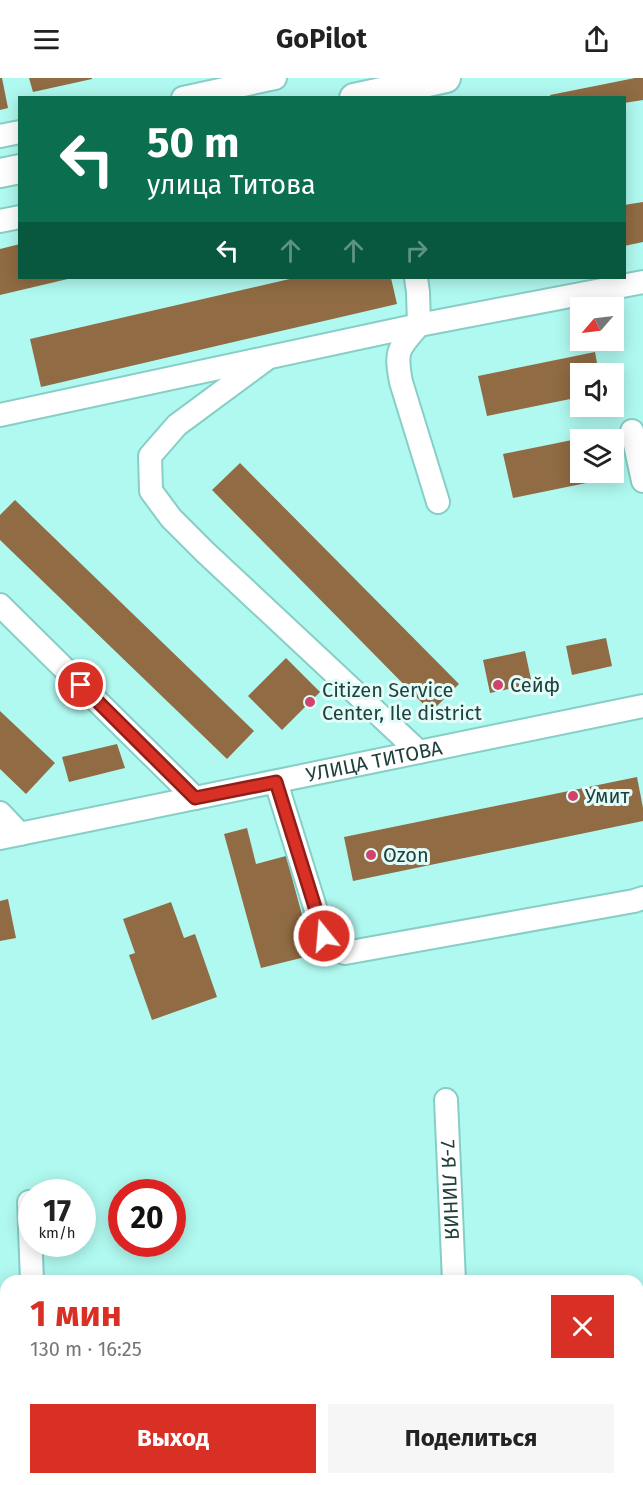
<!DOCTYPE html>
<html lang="ru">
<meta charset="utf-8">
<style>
:root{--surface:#fff;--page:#f6f6f6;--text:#222;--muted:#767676;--accent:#d93025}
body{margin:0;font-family:"Fira Sans",sans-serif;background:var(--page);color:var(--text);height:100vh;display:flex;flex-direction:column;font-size:22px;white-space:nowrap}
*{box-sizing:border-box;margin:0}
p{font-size:20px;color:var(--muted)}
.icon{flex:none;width:33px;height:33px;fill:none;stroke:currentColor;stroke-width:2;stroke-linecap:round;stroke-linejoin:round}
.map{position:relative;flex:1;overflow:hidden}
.side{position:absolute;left:0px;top:1197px;width:644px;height:210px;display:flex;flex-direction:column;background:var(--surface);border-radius:18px 18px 0 0;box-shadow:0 3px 15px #0003}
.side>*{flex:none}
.hud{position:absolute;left:18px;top:18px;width:608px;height:183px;border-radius:0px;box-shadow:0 3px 15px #0003;background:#0b6e4f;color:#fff;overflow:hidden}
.needle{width:39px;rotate:242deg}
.tools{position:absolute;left:570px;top:219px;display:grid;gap:12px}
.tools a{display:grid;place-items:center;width:54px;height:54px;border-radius:0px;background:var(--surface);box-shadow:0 3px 15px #0003;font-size:30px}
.speed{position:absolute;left:18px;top:1101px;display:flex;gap:12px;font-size:30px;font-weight:700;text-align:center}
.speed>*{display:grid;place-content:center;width:78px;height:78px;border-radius:50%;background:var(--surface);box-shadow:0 3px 15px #0003;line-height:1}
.speed small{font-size:15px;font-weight:400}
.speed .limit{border:9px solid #d22;background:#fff;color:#111}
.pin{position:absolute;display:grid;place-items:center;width:51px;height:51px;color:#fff;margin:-26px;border:3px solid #fff;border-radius:50%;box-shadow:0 2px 6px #0007}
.me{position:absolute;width:66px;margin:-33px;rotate:343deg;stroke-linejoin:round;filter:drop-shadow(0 0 4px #0008)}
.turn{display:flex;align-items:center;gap:21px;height:126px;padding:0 30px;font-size:27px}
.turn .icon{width:78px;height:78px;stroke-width:2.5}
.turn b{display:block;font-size:42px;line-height:51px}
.lanes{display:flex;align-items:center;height:57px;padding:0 30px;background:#0003;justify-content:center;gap:30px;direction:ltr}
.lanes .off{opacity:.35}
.round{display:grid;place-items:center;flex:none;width:63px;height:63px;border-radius:0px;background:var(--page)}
.head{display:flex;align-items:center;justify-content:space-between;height:102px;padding:0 30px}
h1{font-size:36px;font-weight:700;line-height:45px;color:var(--accent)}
.action{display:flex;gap:12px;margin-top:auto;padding:12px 30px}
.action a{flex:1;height:69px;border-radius:0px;background:var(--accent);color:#fff;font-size:24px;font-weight:700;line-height:69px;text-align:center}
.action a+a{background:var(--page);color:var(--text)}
header{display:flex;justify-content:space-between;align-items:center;height:78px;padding:0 30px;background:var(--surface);font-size:27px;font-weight:700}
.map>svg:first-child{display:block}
.building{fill:#906b43}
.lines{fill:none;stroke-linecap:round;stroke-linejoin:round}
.minor-casing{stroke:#86cec6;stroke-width:26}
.major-casing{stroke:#86cec6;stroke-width:32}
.minor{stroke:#fff;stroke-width:22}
.major{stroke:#fff;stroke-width:28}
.route-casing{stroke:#8d1f18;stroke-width:15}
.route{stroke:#d93025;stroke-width:10}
.poi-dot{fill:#d1436c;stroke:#e1fcf9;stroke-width:2}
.labels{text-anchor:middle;stroke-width:6;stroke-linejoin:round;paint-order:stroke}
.poi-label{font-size:20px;fill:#21403c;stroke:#e1fcf9;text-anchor:start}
.street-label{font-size:20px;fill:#21403c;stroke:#e1fcf9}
</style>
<header><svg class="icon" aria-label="menu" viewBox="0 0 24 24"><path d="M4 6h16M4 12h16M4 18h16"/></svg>GoPilot<svg class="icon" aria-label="share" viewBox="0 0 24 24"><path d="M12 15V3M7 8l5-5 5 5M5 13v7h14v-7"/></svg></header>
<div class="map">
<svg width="643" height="1407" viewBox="0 0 643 1407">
<rect width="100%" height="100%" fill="#b0f9f0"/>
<g class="building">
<path d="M 0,0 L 2,0 L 8,30 L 0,32 Z"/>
<path d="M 29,0 L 92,0 L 92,1 L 33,14 Z"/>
<path d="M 635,0 L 643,0 L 643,22 L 624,25 L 624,20 L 551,20 L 550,17 Z"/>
<path d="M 643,124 L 643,164 L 624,168 L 624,127 Z"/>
<path d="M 20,166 L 20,200 L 72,200 L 0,217 L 0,171 Z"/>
<path d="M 294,200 L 391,200 L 397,226 L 41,309 L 30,261 Z"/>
<path d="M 595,274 L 599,296 L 580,296 L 580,319 L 487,338 L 478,298 Z"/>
<path d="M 592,358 L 592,362 L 580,362 L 580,394 L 599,394 L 601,402 L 513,420 L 503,376 Z"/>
<path d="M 240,385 L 459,606 L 431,634 L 212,412 Z"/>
<path d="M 15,422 L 254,653 L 227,681 L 0,462 L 0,437 Z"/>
<path d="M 606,560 L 612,588 L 572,597 L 566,568 Z"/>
<path d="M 525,573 L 532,606 L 490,615 L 483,582 Z"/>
<path d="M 286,580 L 320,614 L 282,652 L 248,618 Z"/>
<path d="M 0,633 L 55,685 L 26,716 L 0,691 Z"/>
<path d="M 117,666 L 125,690 L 69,704 L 62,679 Z"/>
<path d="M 637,699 L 643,730 L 643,743 L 353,803 L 344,759 Z"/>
<path d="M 247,750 L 256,786 L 286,778 L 313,877 L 261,890 L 224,756 Z"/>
<path d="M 8,821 L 16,860 L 0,863 L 0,823 Z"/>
<path d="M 171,824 L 184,860 L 195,856 L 217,919 L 152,942 L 129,877 L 135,875 L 123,841 Z"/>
</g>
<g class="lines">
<g class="minor-casing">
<g id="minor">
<path d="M 183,20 L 275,0"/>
<path d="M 0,58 L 20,54"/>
<path d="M 0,143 L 20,139"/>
<path d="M 416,200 L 418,214 L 419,247 C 398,271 395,272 401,304 L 438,424"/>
<path d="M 265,282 L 177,347 L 150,378 L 151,413 L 171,440 L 205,474 L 419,674"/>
<path d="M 0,337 L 419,247 L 643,204"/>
<path d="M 632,353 L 643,403"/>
<path d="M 0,527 L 195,720"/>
<path d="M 276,704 L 324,858 C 329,867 335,871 345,875 L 634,823 L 643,820"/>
<path d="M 0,735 L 20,756"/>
<path id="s1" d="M 0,760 L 643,628"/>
<path id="s2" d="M 446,1022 L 454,1203"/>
<path d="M 29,1124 L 32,1203"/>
<path d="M 638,1243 L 643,1243"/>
<path d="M 0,1267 L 6,1267"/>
<path d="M 37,1401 L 37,1407"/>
<path d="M 181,1401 L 181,1407"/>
<path d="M 458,1401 L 458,1407"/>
<path d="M 320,1407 L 320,1401"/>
</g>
</g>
<g class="major-casing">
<g id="major">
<path d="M 354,20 L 446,0"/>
<path d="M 0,95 L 20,91"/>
</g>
</g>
<use href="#minor" class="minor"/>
<use href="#major" class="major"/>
</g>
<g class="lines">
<g class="route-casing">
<path id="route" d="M 81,607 L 195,720 L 276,704 L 324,858"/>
</g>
<use href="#route" class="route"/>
</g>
<g class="poi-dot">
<circle cx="498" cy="607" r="6"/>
<circle cx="310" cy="624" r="6"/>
<circle cx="573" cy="718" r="6"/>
<circle cx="371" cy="777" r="6"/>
</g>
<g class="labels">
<g class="poi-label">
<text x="510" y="614">Сейф</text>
<text x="322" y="619">Citizen Service<tspan x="322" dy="23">Center, Ile district</tspan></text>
<text x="585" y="725">Умит</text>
<text x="383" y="784">Ozon</text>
</g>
<g class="street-label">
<text dy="7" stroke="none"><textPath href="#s1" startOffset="382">УЛИЦА ТИТОВА</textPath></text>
<text dy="7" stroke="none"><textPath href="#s2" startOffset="90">7-Я ЛИНИЯ</textPath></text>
</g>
</g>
</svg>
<div class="tools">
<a><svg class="needle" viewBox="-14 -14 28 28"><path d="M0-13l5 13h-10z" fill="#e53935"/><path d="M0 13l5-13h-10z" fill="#767676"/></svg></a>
<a><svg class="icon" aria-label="sound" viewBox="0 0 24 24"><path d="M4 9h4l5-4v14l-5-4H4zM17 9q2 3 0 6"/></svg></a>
<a><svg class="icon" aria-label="layers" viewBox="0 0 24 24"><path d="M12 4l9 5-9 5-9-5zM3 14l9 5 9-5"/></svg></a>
</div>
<div class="speed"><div>17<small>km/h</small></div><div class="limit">20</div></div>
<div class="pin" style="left:81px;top:607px;background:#d93025"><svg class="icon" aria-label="arrive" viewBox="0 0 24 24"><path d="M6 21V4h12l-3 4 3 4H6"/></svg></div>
<svg class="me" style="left:324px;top:858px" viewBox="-20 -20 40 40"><circle r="17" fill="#d93025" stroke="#fff" stroke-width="3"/><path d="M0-11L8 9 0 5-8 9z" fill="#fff"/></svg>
<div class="hud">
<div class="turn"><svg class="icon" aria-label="left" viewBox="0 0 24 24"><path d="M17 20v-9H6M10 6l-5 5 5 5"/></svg><div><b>50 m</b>улица Титова</div></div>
<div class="lanes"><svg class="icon" aria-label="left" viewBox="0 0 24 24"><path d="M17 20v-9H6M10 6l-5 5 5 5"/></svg><svg class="icon off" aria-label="ahead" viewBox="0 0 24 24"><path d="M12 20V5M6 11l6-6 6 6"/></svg><svg class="icon off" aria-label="ahead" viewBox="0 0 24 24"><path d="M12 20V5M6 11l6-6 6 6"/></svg><svg class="icon off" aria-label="right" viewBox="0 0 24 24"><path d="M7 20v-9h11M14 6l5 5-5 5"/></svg></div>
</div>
<section class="side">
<div class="head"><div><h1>1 мин</h1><p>130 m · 16:25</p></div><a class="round" style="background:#d93025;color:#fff"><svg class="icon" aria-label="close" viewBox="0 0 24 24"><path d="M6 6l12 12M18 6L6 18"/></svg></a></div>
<div class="action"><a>Выход</a><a>Поделиться</a></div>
</section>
</div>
